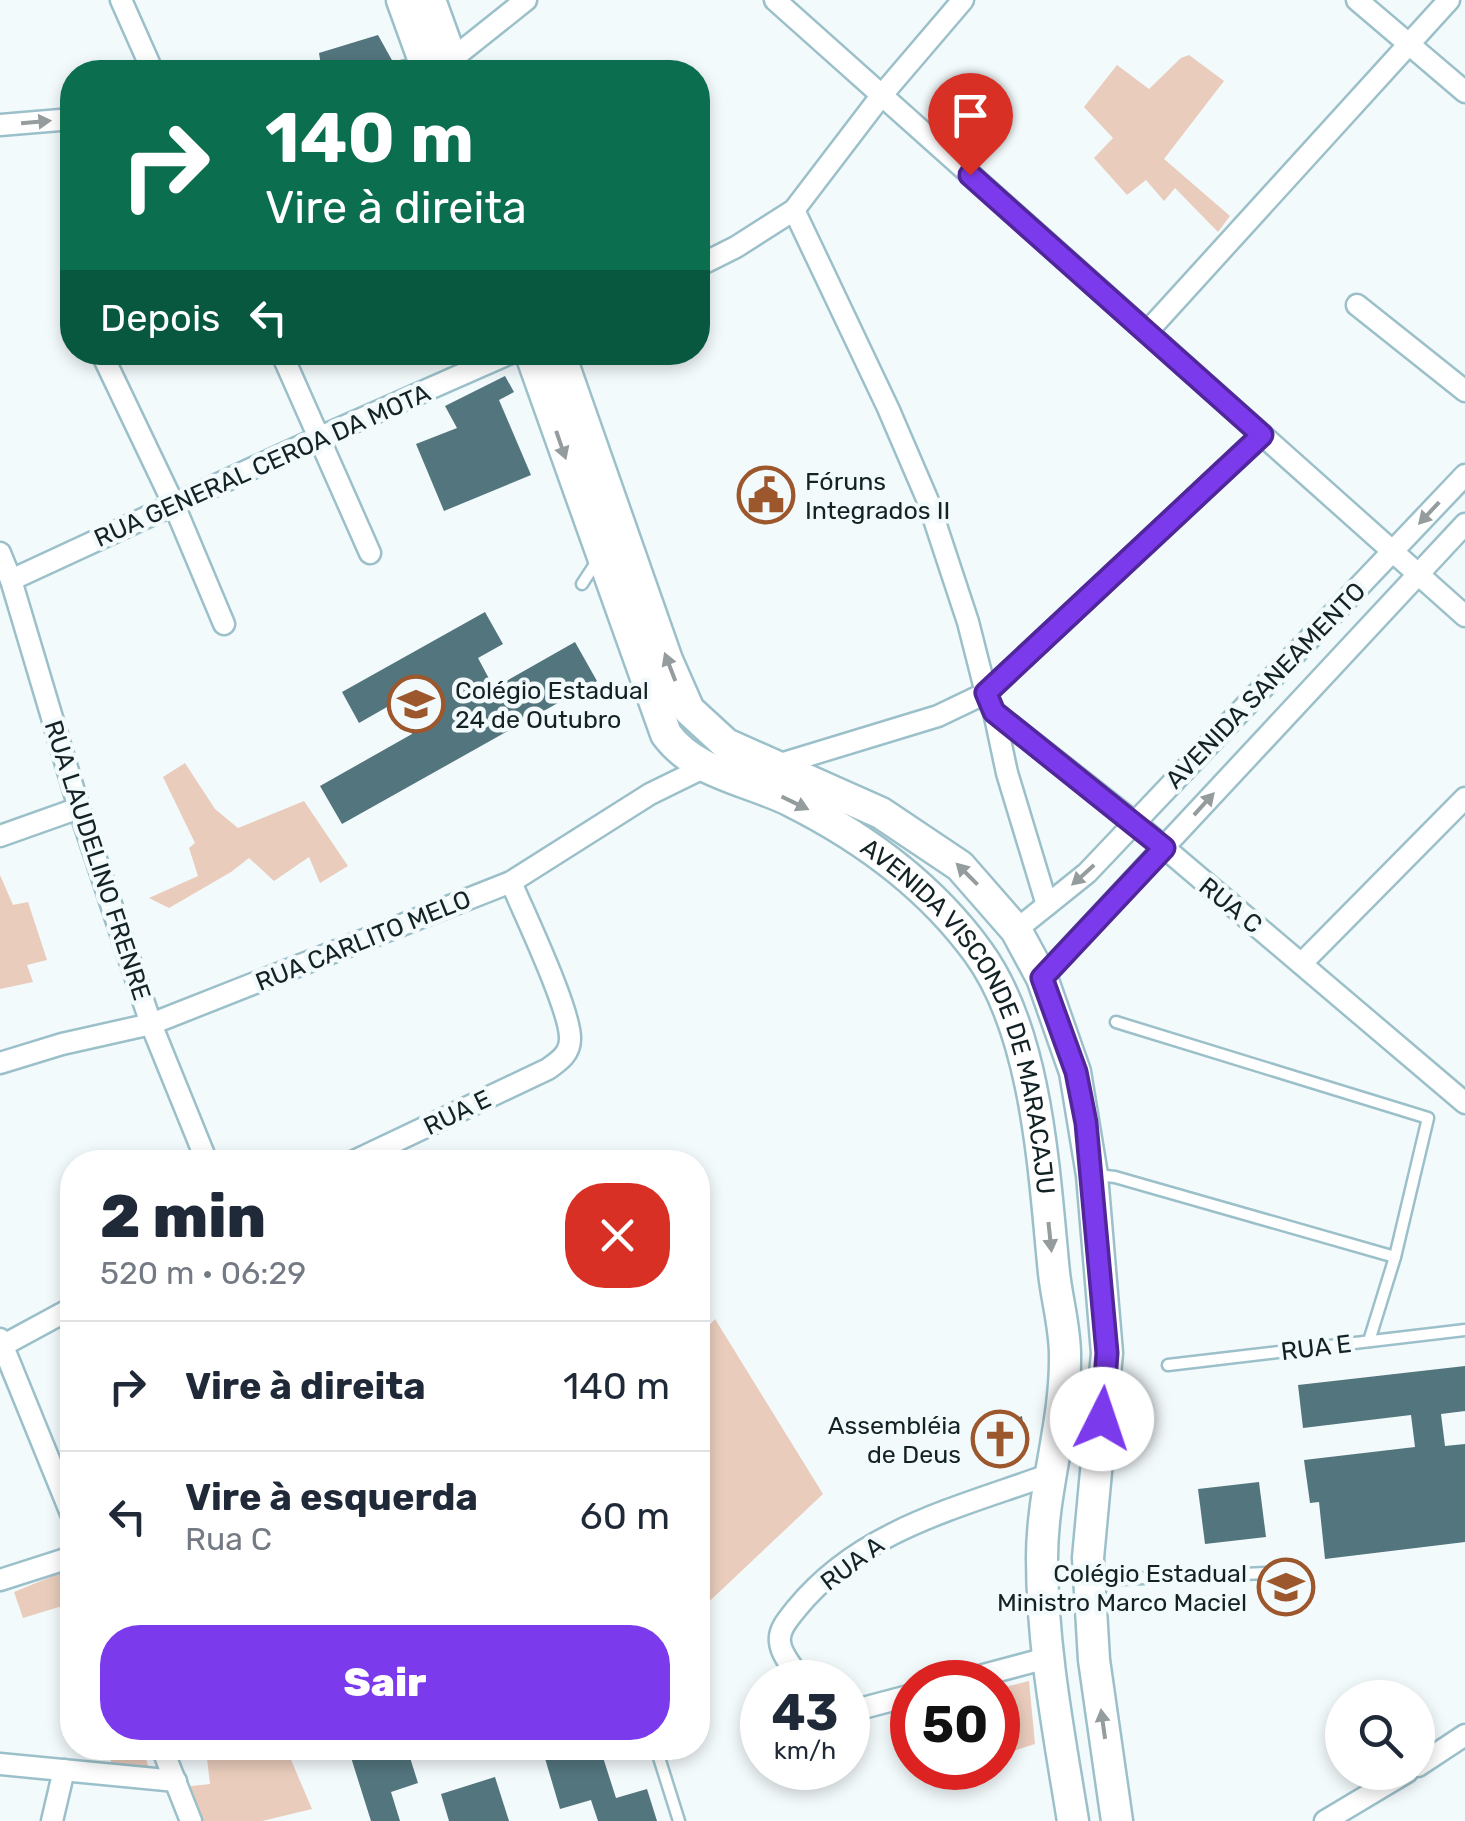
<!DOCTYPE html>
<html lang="pt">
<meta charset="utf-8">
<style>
:root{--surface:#fff;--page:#f6f6f7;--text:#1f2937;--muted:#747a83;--line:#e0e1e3;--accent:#7c3aed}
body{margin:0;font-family:Rubik,sans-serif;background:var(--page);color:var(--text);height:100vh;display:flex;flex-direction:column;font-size:38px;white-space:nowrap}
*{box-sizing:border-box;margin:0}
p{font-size:32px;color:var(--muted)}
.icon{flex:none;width:55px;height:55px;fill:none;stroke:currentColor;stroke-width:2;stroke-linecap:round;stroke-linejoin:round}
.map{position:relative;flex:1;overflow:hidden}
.side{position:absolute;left:60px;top:1150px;width:650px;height:610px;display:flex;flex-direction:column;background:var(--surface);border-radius:40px;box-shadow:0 5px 15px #0003}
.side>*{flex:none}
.top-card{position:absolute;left:60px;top:60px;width:650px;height:305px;border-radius:40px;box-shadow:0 5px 15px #0003;background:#0b6e4f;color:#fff;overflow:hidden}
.buttons{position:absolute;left:1325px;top:1680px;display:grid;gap:20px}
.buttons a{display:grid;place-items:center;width:110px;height:110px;border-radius:50%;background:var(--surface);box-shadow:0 5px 15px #0003;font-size:50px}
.speed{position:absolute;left:740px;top:1660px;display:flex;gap:20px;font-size:50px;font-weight:700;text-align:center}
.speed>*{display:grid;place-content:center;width:130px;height:130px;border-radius:50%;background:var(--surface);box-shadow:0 5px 15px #0003;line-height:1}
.speed small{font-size:25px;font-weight:400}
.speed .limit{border:15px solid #d22;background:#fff;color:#111}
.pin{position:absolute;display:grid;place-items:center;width:85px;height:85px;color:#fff;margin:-102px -42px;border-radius:50% 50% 50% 0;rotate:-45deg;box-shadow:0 0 10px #0007}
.pin .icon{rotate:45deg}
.me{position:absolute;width:110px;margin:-55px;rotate:4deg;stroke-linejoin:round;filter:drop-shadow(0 0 8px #0008)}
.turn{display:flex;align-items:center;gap:35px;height:210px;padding:0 40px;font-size:45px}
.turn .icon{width:130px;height:130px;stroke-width:2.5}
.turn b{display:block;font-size:70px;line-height:85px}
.then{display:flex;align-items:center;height:95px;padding:0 40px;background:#0003;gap:20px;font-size:38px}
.round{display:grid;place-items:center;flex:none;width:105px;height:105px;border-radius:40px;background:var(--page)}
.summary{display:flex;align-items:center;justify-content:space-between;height:170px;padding:0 40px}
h1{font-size:60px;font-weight:800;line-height:75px}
.primary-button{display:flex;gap:20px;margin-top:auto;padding:20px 40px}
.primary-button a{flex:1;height:115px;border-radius:40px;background:var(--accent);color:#fff;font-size:40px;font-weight:800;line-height:115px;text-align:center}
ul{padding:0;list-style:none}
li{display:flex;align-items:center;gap:30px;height:130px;padding:0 40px;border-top:2px solid var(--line)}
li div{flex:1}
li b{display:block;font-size:38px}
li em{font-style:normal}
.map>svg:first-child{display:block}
.green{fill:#e9ccbc}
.building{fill:#53757e}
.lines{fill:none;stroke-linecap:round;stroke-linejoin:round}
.lane-casing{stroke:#9cc0ca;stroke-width:15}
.street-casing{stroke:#9cc0ca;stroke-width:25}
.secondary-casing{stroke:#9cc0ca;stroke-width:35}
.lane{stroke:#fff;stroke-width:10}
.street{stroke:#fff;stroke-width:20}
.secondary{stroke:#fff;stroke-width:30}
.oneway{fill:#959c9d}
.route-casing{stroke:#51269a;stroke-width:25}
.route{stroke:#7c3aed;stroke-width:18}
.labels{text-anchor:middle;stroke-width:9;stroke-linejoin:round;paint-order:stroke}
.street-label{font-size:25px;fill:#132225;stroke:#f3fafc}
.poi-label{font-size:25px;fill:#132225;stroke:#f3fafc;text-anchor:start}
</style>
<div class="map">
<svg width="1465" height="1821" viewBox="0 0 1465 1821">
<rect width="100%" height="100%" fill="#f3fafc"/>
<g class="green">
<path d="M 1189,55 L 1224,81 L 1164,159 L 1230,216 L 1218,232 L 1175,188 L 1164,201 L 1146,180 L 1127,195 L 1094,158 L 1113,138 L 1084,107 L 1117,65 L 1149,89 L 1181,58 Z"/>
<path d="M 185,763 L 215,809 L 238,828 L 304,801 L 348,866 L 320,883 L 309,857 L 274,881 L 249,858 L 231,872 L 169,908 L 149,898 L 198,876 L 189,848 L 195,843 L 163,777 Z"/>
<path d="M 0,875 L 13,905 L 28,902 L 47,960 L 27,965 L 33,982 L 0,989 Z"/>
<path d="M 715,1319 L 823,1494 L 698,1612 L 698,1337 Z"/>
<path d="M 72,1568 L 72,1603 L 23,1618 L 14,1592 Z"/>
<path d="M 1029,1681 L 1035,1744 L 1007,1753 L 998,1689 Z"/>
<path d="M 113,1748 L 142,1748 L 150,1771 L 110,1766 Z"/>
<path d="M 172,1748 L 286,1748 L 312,1809 L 262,1821 L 199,1821 L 182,1787 L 210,1784 L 206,1750 L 177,1760 Z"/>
</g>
<g class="building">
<path d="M 378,35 L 393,62 L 389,68 L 322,72 L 319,53 Z"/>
<path d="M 505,376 L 514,392 L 499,400 L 531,475 L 444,511 L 416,444 L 457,428 L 445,406 Z"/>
<path d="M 485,612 L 503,644 L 478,658 L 494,688 L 575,642 L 597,681 L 342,824 L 320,786 L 412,734 L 394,703 L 359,723 L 342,692 Z"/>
<path d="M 1465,1366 L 1465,1411 L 1441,1414 L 1445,1446 L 1465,1444 L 1465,1542 L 1325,1559 L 1319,1502 L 1310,1503 L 1304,1460 L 1415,1447 L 1411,1415 L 1303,1428 L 1298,1385 Z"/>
<path d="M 1022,1416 L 1026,1444 L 982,1453 L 973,1434 Z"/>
<path d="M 1259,1482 L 1266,1537 L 1205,1544 L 1198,1489 Z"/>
<path d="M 348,1748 L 407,1748 L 418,1783 L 391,1792 L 400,1821 L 371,1821 Z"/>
<path d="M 570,1748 L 600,1748 L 616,1798 L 647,1789 L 657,1821 L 598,1821 L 591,1800 L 560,1809 L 544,1755 Z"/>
<path d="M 495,1777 L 509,1821 L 449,1821 L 441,1794 Z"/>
</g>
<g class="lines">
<g class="lane-casing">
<g id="lane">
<path d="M 582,584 L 597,561"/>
<path d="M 1116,1022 L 1428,1118 L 1395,1257 L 1369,1341"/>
<path d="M 1097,1175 L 1115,1177 L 1395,1257"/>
<path d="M 1168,1365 L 1465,1330"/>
<path d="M 1095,1580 L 1267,1573"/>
<path d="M 656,1748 L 679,1821"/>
</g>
</g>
<g class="street-casing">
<g id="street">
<path d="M 121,0 L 153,72"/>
<path d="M 775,0 L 1465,616"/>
<path d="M 1357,0 L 1465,92"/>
<path d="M 402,72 L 452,59 L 526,0"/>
<path d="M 0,125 L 72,119"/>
<path d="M 794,210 L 888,408 L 928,501 L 968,622 L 986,693 L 994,712 L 1007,773 L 1047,905"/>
<path d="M 698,266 L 736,247 L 794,210 L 881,96 L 963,0"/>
<path d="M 1357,305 L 1465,391"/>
<path d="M 1147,332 L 1449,0"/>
<path d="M 101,352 L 174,505 L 224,624"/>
<path d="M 281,352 L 370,553"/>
<path d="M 0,553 L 11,580 L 79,808 L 151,1024 L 207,1162"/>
<path d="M 11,580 L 320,437 L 513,352"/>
<path d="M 994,712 L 1134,822 L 1465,1103"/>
<path d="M 777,765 L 938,716 L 986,693 L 1262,435"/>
<path d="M 0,836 L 79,808"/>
<path d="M 1016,930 L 1087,873 L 1465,475"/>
<path d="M 1302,963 L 1465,798"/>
<path d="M 1042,978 L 1465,524"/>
<path d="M 0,1063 L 62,1044 L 151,1024 L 511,882 L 650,794 L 705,767"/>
<path d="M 352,1162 L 548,1069 C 559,1061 570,1054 570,1039 C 571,1011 524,913 511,882"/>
<path d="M 0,1339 L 72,1516"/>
<path d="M 0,1347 L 72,1308"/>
<path d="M 0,1580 L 72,1557"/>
<path d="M 803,1682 C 796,1671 781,1656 780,1642 C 778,1629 790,1617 797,1608 C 861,1530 957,1508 1048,1475"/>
<path d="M 957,1682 L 1047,1658"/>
<path d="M 848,1712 L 912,1695"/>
<path d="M 162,1748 L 191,1821"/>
<path d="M 0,1764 L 176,1781"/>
<path d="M 1418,1766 L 1465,1735"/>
<path d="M 52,1821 L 64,1770"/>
<path d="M 1325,1821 L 1407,1772"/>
</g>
</g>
<g class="secondary-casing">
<g id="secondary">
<path d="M 402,0 L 428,72"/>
<path d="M 430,0 L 456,72"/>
<path id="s1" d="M 530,352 L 666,734 C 695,774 749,780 791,801 C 863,837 930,886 978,952 C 1038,1034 1044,1174 1054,1273 C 1057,1300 1065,1328 1065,1355 C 1066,1424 1042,1489 1042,1558 C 1042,1647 1059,1734 1073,1821"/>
<path d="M 559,352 L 667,660 L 689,710 L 726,744 L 881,813 L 960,866 L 1016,930 L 1042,978 L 1075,1072 L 1092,1175 L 1107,1353 L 1088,1558 L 1094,1660 L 1117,1821"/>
</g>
</g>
<use href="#lane" class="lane"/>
<use href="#street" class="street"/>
<use href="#secondary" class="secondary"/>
</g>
<defs><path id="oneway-solid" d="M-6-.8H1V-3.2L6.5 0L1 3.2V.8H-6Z" transform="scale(2.5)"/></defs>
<g class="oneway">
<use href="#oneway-solid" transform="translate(36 122) rotate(-5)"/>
<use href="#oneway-solid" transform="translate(561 445) rotate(71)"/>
<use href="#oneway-solid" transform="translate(1429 513) rotate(133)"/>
<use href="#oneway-solid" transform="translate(670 667) rotate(-111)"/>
<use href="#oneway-solid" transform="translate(795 803) rotate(26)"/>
<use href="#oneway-solid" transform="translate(1204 804) rotate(-48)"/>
<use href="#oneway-solid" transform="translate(967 874) rotate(-135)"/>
<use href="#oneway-solid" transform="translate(1083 875) rotate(138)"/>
<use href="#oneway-solid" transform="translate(1050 1237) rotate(84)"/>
<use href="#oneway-solid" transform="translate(1103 1724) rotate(-98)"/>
</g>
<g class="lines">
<g class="route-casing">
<path id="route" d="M 970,175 L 1262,435 L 986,693 L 994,712 L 1164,848 L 1042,978 L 1076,1072 L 1086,1123 L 1107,1353 L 1102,1419"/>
</g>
<use href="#route" class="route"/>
</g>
<defs>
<g id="civic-ring" transform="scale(2.875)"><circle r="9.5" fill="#f3fafc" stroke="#9d572d" stroke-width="1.5"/><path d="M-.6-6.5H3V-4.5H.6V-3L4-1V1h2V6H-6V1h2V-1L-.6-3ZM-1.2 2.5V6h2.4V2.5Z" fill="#9d572d"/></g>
<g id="school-ring" transform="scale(2.875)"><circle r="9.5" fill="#f3fafc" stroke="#9d572d" stroke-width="1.5"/><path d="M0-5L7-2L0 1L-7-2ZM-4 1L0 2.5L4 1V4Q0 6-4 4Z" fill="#9d572d"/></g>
<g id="church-ring" transform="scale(2.875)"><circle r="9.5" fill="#f3fafc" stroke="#9d572d" stroke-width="1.5"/><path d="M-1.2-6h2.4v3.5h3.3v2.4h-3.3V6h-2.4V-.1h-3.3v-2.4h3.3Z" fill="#9d572d"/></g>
</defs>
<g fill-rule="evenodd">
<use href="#civic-ring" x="766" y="495"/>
<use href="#school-ring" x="416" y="704"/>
<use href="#church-ring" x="1000" y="1439"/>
<use href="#school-ring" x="1286" y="1587"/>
</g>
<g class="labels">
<g class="street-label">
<text transform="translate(262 465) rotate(-24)" y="9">RUA GENERAL CEROA DA MOTA</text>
<text transform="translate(1265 685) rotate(-46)" y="9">AVENIDA SANEAMENTO</text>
<text transform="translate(98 860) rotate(72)" y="9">RUA LAUDELINO FRENRE</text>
<text transform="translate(1231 905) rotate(39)" y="9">RUA C</text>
<text transform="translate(363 940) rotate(-22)" y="9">RUA CARLITO MELO</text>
<text dy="9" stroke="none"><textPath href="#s1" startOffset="840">AVENIDA VISCONDE DE MARACAJU</textPath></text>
<text transform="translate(457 1112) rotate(-26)" y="9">RUA E</text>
<text transform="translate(1316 1347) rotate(-7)" y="9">RUA E</text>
<text transform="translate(852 1563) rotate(-37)" y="9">RUA A</text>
</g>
<g class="poi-label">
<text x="805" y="490">Fóruns<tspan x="805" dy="29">Integrados II</tspan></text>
<text x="455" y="699">Colégio Estadual<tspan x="455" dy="29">24 de Outubro</tspan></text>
<text x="961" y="1434" text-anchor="end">Assembléia<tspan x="961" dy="29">de Deus</tspan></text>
<text x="1247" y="1582" text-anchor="end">Colégio Estadual<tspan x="1247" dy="29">Ministro Marco Maciel</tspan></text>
</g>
</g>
</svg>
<div class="buttons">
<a><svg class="icon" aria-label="search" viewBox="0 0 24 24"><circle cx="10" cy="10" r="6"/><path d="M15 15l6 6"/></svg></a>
</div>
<div class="speed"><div>43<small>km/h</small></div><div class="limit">50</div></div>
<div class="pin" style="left:970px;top:175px;background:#d93025"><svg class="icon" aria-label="arrive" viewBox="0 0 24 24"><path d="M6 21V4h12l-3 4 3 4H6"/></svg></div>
<svg class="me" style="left:1102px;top:1419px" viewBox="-20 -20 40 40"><circle r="19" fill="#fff"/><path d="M0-13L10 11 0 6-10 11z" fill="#7c3aed"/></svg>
<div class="top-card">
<div class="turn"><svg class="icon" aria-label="right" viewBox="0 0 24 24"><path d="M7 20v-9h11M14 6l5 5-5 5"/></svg><div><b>140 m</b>Vire à direita</div></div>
<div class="then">Depois<svg class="icon" aria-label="left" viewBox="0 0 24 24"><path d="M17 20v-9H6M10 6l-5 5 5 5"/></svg></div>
</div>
<section class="side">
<div class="summary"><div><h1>2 min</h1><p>520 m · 06:29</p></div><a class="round" style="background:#d93025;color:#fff"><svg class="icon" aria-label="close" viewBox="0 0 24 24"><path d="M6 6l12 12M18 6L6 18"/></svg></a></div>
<ul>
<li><svg class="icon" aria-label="right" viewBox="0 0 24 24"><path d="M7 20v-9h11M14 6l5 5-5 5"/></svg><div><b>Vire à direita</b></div><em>140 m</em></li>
<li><svg class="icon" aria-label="left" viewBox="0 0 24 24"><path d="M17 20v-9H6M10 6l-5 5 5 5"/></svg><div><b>Vire à esquerda</b><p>Rua C</p></div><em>60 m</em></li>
</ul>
<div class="primary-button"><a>Sair</a></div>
</section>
</div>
